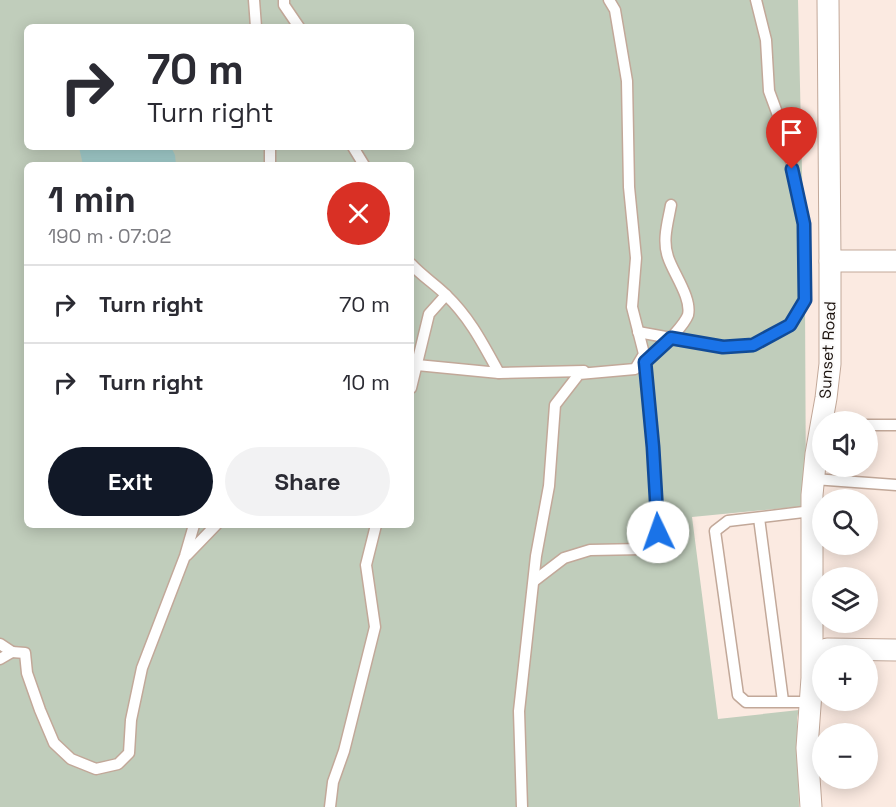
<!DOCTYPE html>
<meta charset="utf-8">
<style>
:root{--surface:#fff;--page:#f2f2f3;--text:#2b2b33;--muted:#7c7c81;--line:#e1e1e2;--accent:#111827}
body{margin:0;font-family:"Space Grotesk",sans-serif;background:var(--page);color:var(--text);height:100vh;display:flex;flex-direction:column;font-size:22px;white-space:nowrap}
*{box-sizing:border-box;margin:0}
p{font-size:20px;color:var(--muted)}
.icon{flex:none;width:33px;height:33px;fill:none;stroke:currentColor;stroke-width:2;stroke-linecap:round;stroke-linejoin:round}
.map{position:relative;flex:1;overflow:hidden}
.side{position:absolute;left:24px;top:162px;width:390px;height:366px;display:flex;flex-direction:column;background:var(--surface);border-radius:9px;box-shadow:0 3px 15px #0003}
.side>*{flex:none}
.banner{position:absolute;left:24px;top:24px;width:390px;height:126px;border-radius:9px;box-shadow:0 3px 15px #0003;background:#fff;color:var(--text);overflow:hidden}
.tools{position:absolute;left:812px;top:411px;display:grid;gap:12px}
.tools a{display:grid;place-items:center;width:66px;height:66px;border-radius:50%;background:var(--surface);box-shadow:0 3px 15px #0003;font-size:30px}
.pin{position:absolute;display:grid;place-items:center;width:51px;height:51px;color:#fff;margin:-62px -26px;border-radius:50% 50% 50% 0;rotate:-45deg;box-shadow:0 0 6px #0007}
.pin .icon{rotate:45deg}
.me{position:absolute;width:66px;margin:-33px;rotate:357deg;stroke-linejoin:round;filter:drop-shadow(0 0 4px #0008)}
.turn{display:flex;align-items:center;gap:21px;height:126px;padding:0 24px;font-size:27px}
.turn .icon{width:78px;height:78px;stroke-width:2.5}
.turn b{display:block;font-size:42px;line-height:51px}
.round{display:grid;place-items:center;flex:none;width:63px;height:63px;border-radius:32px;background:var(--page)}
.head{display:flex;align-items:center;justify-content:space-between;height:102px;padding:0 24px}
h1{font-size:36px;font-weight:600;line-height:45px}
.action{display:flex;gap:12px;margin-top:auto;padding:12px 24px}
.action a{flex:1;height:69px;border-radius:36px;background:var(--accent);color:#fff;font-size:24px;font-weight:600;line-height:69px;text-align:center}
.action a+a{background:var(--page);color:var(--text)}
ul{padding:0;list-style:none}
li{display:flex;align-items:center;gap:18px;height:78px;padding:0 24px;border-top:2px solid var(--line)}
li div{flex:1}
li b{display:block;font-size:22px}
li em{font-style:normal}
.map>svg:first-child{display:block}
.green{fill:#c0cdbb;fill-rule:evenodd}
.water{fill:#a0cbca}
.lines{fill:none;stroke-linecap:round;stroke-linejoin:round}
.lane-casing{stroke:#c2a899;stroke-width:13}
.street-casing{stroke:#c2a899;stroke-width:23}
.lane{stroke:#fff;stroke-width:10}
.street{stroke:#fff;stroke-width:21}
.route-casing{stroke:#114b97;stroke-width:15}
.route{stroke:#1a73e8;stroke-width:10}
.labels{text-anchor:middle;stroke-width:4.5;stroke-linejoin:round;paint-order:stroke}
.street-label{font-size:16px;fill:#1c130e;stroke:#fbfbfb}
</style>
<div class="map">
<svg width="896" height="807" viewBox="0 0 896 807">
<rect width="100%" height="100%" fill="#fbeae1"/>
<path class="green" d="M 0,0 L 798,0 L 805,300 L 806,506 L 692,517 L 718,719 L 799,710 L 797,718 L 799,807 L 0,807 ZM 27,27 L 411,27 L 411,147 L 27,147 ZM 27,165 L 411,165 L 411,525 L 27,525 Z"/>
<path class="water" d="M 79,147 L 165,147 L 172,149 L 175,155 L 176,165 L 83,165 Z"/>
<g class="lines">
<g class="lane-casing">
<g id="lane">
<path d="M 254,0 L 256,27"/>
<path d="M 284,0 L 284,5 L 299,27"/>
<path d="M 353,147 L 364,165"/>
<path d="M 270,165 L 270,147"/>
<path d="M 671,205 C 668,222 662,240 668,257 C 673,273 692,298 688,315 C 685,323 677,331 671,338 L 723,347 L 753,345 L 790,325 L 805,300 L 804,224 L 786,137 L 769,91 L 766,40 L 756,0"/>
<path d="M 411,264 C 422,276 435,284 446,295 C 470,318 483,344 499,373"/>
<path d="M 638,332 L 671,338"/>
<path d="M 640,366 L 671,338"/>
<path d="M 411,367 L 417,365 L 499,373 L 584,371"/>
<path d="M 411,388 L 429,314 L 446,295"/>
<path d="M 867,425 L 896,425"/>
<path d="M 814,479 L 896,485"/>
<path d="M 759,518 L 783,701"/>
<path d="M 187,555 L 216,525"/>
<path d="M 534,581 L 564,558 L 590,550 L 643,549 L 658,532 L 653,447 L 645,362"/>
<path d="M 0,644 L 12,652 L 0,659"/>
<path d="M 12,652 L 25,653 L 27,673 L 40,710 L 54,743 L 71,759 L 96,769 L 118,764 L 129,753 L 131,720 L 142,668 L 185,556 L 194,525"/>
<path d="M 810,702 L 746,702 L 738,695 L 715,531 L 728,521 L 812,511"/>
<path d="M 330,807 L 333,782 L 344,751 L 375,627 L 366,565 L 376,525"/>
<path d="M 522,807 L 519,711 L 536,556 L 549,486 L 555,405 L 579,374 L 635,369 L 644,354 L 632,307 L 636,258 L 629,187 L 627,81 L 615,10 L 609,0"/>
</g>
</g>
<g class="street-casing">
<g id="street">
<path d="M 830,261 L 896,261"/>
<path d="M 827,649 L 896,650"/>
<path d="M 811,807 L 807,748 L 812,678 L 812,495 L 816,454 L 826,398 L 830,364 L 830,261 L 828,0"/>
</g>
</g>
<use href="#lane" class="lane"/>
<use href="#street" class="street"/>
</g>
<g class="lines">
<g class="route-casing">
<path id="route" d="M 658,532 L 653,447 L 645,362 L 671,338 L 723,347 L 753,345 L 790,325 L 805,300 L 804,224 L 792,169"/>
</g>
<use href="#route" class="route"/>
</g>
<g class="labels">
<g class="street-label">
<text transform="translate(827 350) rotate(-87)" y="6">Sunset Road</text>
</g>
</g>
</svg>
<div class="tools">
<a><svg class="icon" aria-label="sound" viewBox="0 0 24 24"><path d="M4 9h4l5-4v14l-5-4H4zM17 9q2 3 0 6"/></svg></a>
<a><svg class="icon" aria-label="search" viewBox="0 0 24 24"><circle cx="10" cy="10" r="6"/><path d="M15 15l6 6"/></svg></a>
<a><svg class="icon" aria-label="layers" viewBox="0 0 24 24"><path d="M12 4l9 5-9 5-9-5zM3 14l9 5 9-5"/></svg></a>
<a>+</a>
<a>−</a>
</div>
<div class="pin" style="left:792px;top:169px;background:#d93025"><svg class="icon" aria-label="arrive" viewBox="0 0 24 24"><path d="M6 21V4h12l-3 4 3 4H6"/></svg></div>
<svg class="me" style="left:658px;top:532px" viewBox="-20 -20 40 40"><circle r="19" fill="#fff"/><path d="M0-13L10 11 0 6-10 11z" fill="#1a73e8"/></svg>
<div class="banner">
<div class="turn"><svg class="icon" aria-label="right" viewBox="0 0 24 24"><path d="M7 20v-9h11M14 6l5 5-5 5"/></svg><div><b>70 m</b>Turn right</div></div>
</div>
<section class="side">
<div class="head"><div><h1>1 min</h1><p>190 m · 07:02</p></div><a class="round" style="background:#d93025;color:#fff"><svg class="icon" aria-label="close" viewBox="0 0 24 24"><path d="M6 6l12 12M18 6L6 18"/></svg></a></div>
<ul>
<li><svg class="icon" aria-label="right" viewBox="0 0 24 24"><path d="M7 20v-9h11M14 6l5 5-5 5"/></svg><div><b>Turn right</b></div><em>70 m</em></li>
<li><svg class="icon" aria-label="right" viewBox="0 0 24 24"><path d="M7 20v-9h11M14 6l5 5-5 5"/></svg><div><b>Turn right</b></div><em>10 m</em></li>
</ul>
<div class="action"><a>Exit</a><a>Share</a></div>
</section>
</div>
